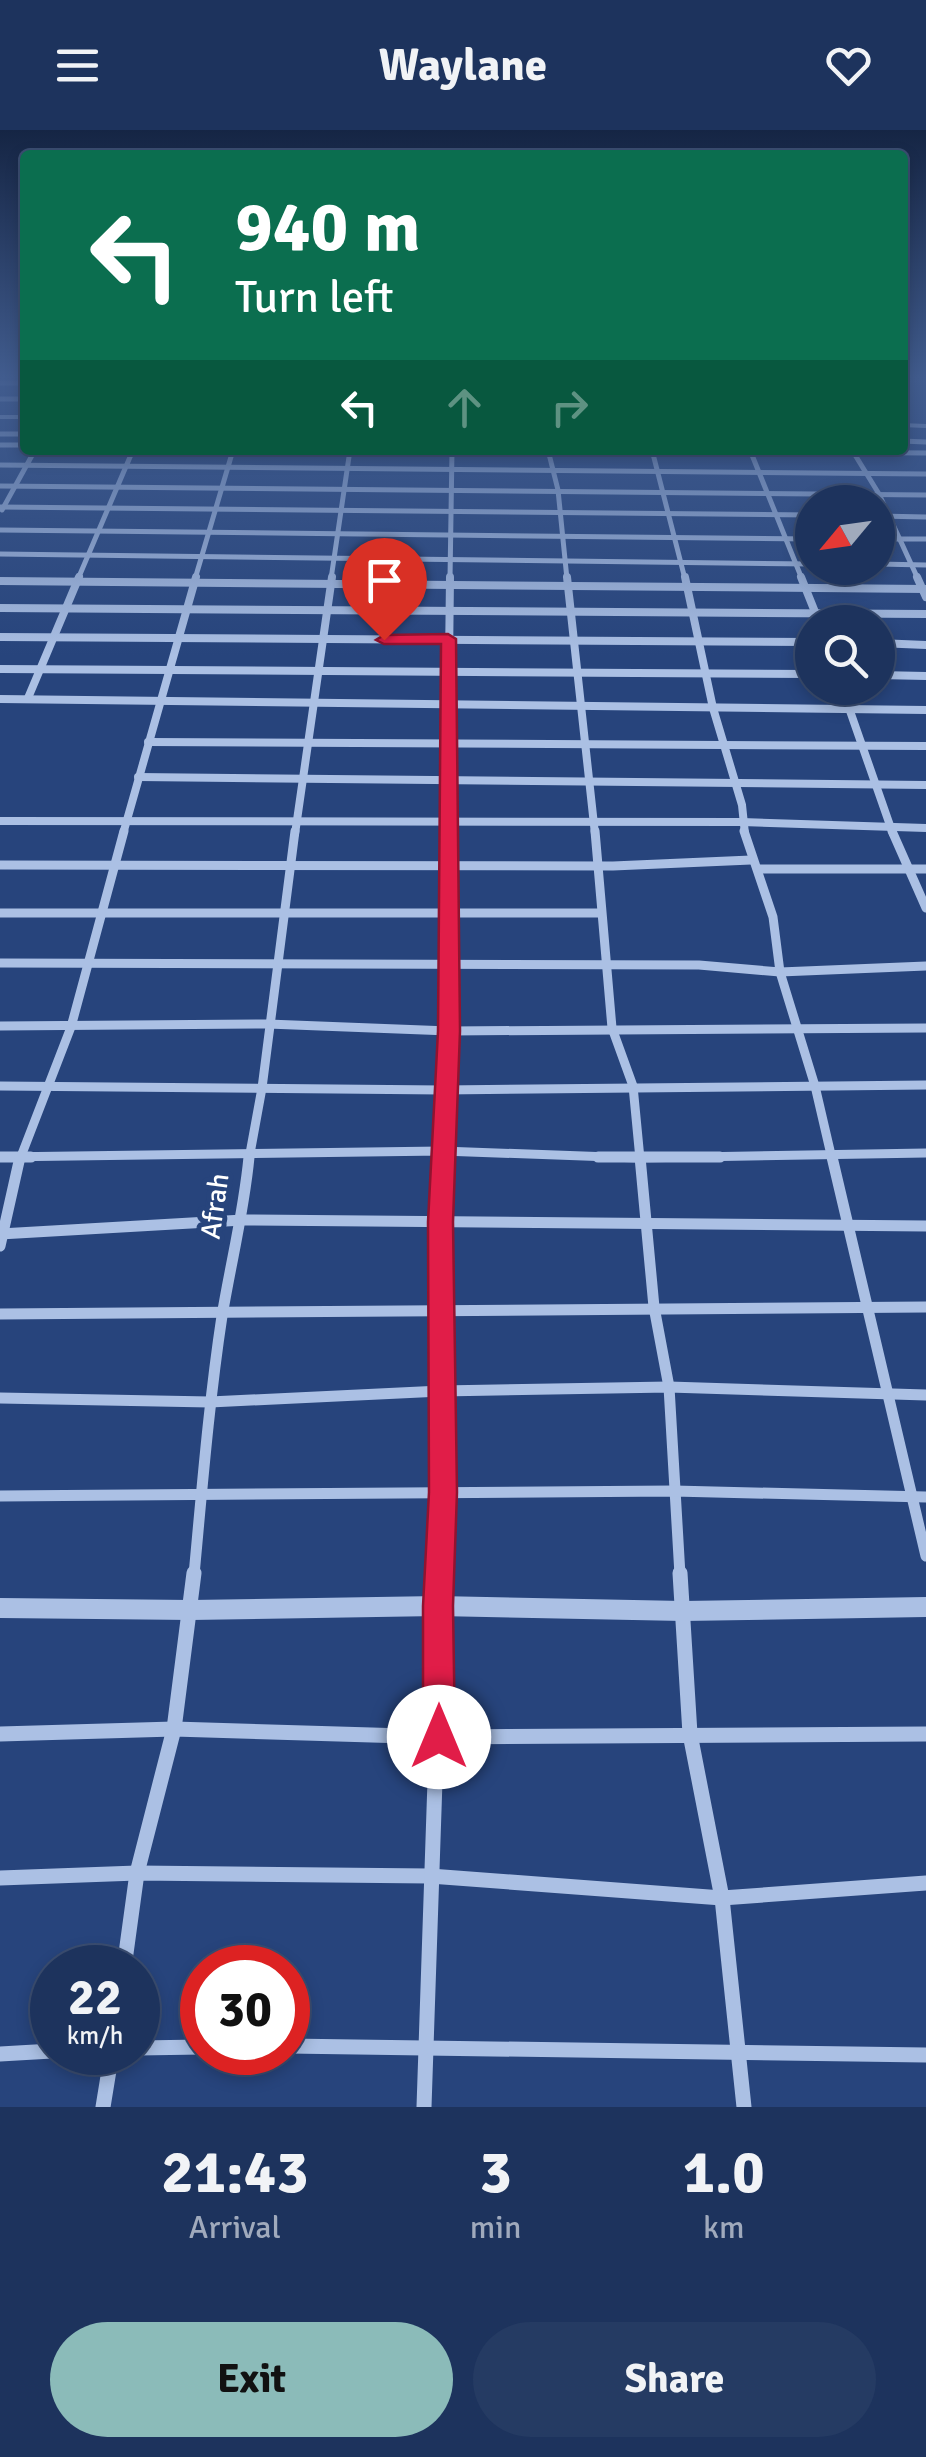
<!DOCTYPE html>
<style>
:root{--surface:#1d335d;--page:#253b63;--text:#f1f3f6;--muted:#a0aabc;--line:#3b4e72;--accent:#8bbbb9}
body{margin:0;font-family:Signika,sans-serif;background:var(--page);color:var(--text);height:100vh;display:flex;flex-direction:column;font-size:38px;white-space:nowrap}
*{box-sizing:border-box;margin:0}
p{font-size:32px;color:var(--muted)}
.icon{flex:none;width:55px;height:55px;fill:none;stroke:currentColor;stroke-width:2;stroke-linecap:round;stroke-linejoin:round}
.map{position:relative;height:1977px;overflow:hidden}
.details{display:flex;flex-direction:column;background:var(--surface);flex:1}
.details>*{flex:none}
.top-card{position:absolute;left:20px;top:20px;width:888px;height:305px;border-radius:10px;box-shadow:0 5px 15px #0003,0 0 0 2px var(--line);background:#0b6e4f;color:#fff;overflow:hidden}
.needle{width:65px;rotate:241deg}
.fabs{position:absolute;left:795px;top:355px;display:grid;gap:20px}
.fabs a{display:grid;place-items:center;width:100px;height:100px;border-radius:50%;background:var(--surface);box-shadow:0 5px 15px #0003,0 0 0 2px var(--line);font-size:50px}
.speed{position:absolute;left:30px;top:1815px;display:flex;gap:20px;font-size:50px;font-weight:700;text-align:center}
.speed>*{display:grid;place-content:center;width:130px;height:130px;border-radius:50%;background:var(--surface);box-shadow:0 5px 15px #0003,0 0 0 2px var(--line);line-height:1}
.speed small{font-size:25px;font-weight:400}
.speed .limit{border:15px solid #d22;background:#fff;color:#111}
.pin{position:absolute;display:grid;place-items:center;width:85px;height:85px;color:#fff;margin:-102px -42px;border-radius:50% 50% 50% 0;rotate:-45deg;box-shadow:0 0 10px #0007}
.pin .icon{rotate:45deg}
.me{position:absolute;width:110px;margin:-55px;rotate:0deg;stroke-linejoin:round;filter:drop-shadow(0 0 8px #0008)}
.turn{display:flex;align-items:center;gap:35px;height:210px;padding:0 50px;font-size:45px}
.turn .icon{width:130px;height:130px;stroke-width:2.5}
.turn b{display:block;font-size:70px;line-height:85px}
.lanes{display:flex;align-items:center;height:95px;padding:0 50px;background:#0003;justify-content:center;gap:50px;direction:ltr}
.lanes .off{opacity:.35}
.eta{display:flex;justify-content:space-evenly;align-items:center;height:170px;text-align:center}
.eta b{font-size:60px;font-weight:700;line-height:70px}
.button{display:flex;gap:20px;margin-top:auto;padding:20px 50px}
.button a{flex:1;height:115px;border-radius:60px;background:var(--accent);color:#111;font-size:40px;font-weight:700;line-height:115px;text-align:center}
.button a+a{background:var(--page);color:var(--text)}
header{display:flex;justify-content:space-between;align-items:center;height:130px;padding:0 50px;background:var(--surface);font-size:45px;font-weight:700}
.map>svg:first-child{display:block}
.lines{fill:none;stroke-linecap:round;stroke-linejoin:round}
.minor-far4{stroke:#abc0e4;stroke-width:5}
.minor-far3{stroke:#abc0e4;stroke-width:8}
.minor-far2{stroke:#abc0e4;stroke-width:9}
.minor-far1{stroke:#abc0e4;stroke-width:11}
.minor{stroke:#abc0e4;stroke-width:15}
.tertiary{fill:#abc0e4;fill-rule:evenodd}
.route{fill:#e11d48;stroke:#92132f;stroke-width:2.5}
.labels{text-anchor:middle;stroke-width:10;stroke-linejoin:round;paint-order:stroke}
.street-label{font-size:28px;fill:#fff;stroke:#27447c}
</style>
<header><svg class="icon" aria-label="menu" viewBox="0 0 24 24"><path d="M4 6h16M4 12h16M4 18h16"/></svg>Waylane<svg class="icon" aria-label="heart" viewBox="0 0 24 24"><path d="M12 20l-8-8c-3-5 5-10 8-4 3-6 11-1 8 4z"/></svg></header>
<div class="map">
<svg width="926" height="1977" viewBox="0 0 926 1977">
<rect width="100%" height="100%" fill="#27447c"/>
<g class="lines">
<g class="minor-far4">
<path d="M 0,253 L 25,253"/>
<path d="M 0,269 L 25,269"/>
<path d="M 0,304 L 25,304"/>
<path d="M 902,311 L 926,312"/>
<path d="M 0,315 L 25,315"/>
<path d="M 519,320 L 926,323"/>
<path d="M 548,320 L 558,360 L 567,449"/>
<path d="M 652,320 L 685,449"/>
<path d="M 750,320 L 802,449"/>
<path d="M 852,320 L 879,364 L 918,449"/>
<path d="M 0,335 L 926,344"/>
<path d="M 0,356 L 926,365"/>
<path d="M 0,377 L 812,385"/>
<path d="M 2,380 L 35,320"/>
<path d="M 878,386 L 926,387"/>
<path d="M 0,400 L 812,409"/>
<path d="M 878,409 L 926,409"/>
<path d="M 0,424 L 812,434"/>
<path d="M 878,434 L 926,435"/>
<path d="M 78,449 L 133,320"/>
<path d="M 195,449 L 233,320"/>
<path d="M 331,449 L 350,320"/>
<path d="M 450,449 L 452,320"/>
</g>
<g class="minor-far3">
<path d="M 567,447 L 595,704"/>
<path d="M 685,447 L 713,578 L 742,675 L 745,704"/>
<path d="M 801,447 L 819,492"/>
<path d="M 917,447 L 926,467"/>
<path d="M 0,451 L 926,459"/>
<path d="M 0,478 L 926,484"/>
<path d="M 0,507 L 812,512"/>
<path d="M 878,513 L 926,515"/>
<path d="M 0,539 L 812,544"/>
<path d="M 878,545 L 926,546"/>
<path d="M 842,558 L 893,704"/>
<path d="M 28,568 L 79,447"/>
<path d="M 0,569 L 926,580"/>
<path d="M 148,612 L 926,616"/>
<path d="M 138,647 L 926,655"/>
<path d="M 123,704 L 196,447"/>
<path d="M 295,704 L 332,447"/>
<path d="M 447,704 L 450,447"/>
</g>
<g class="minor-far2">
<path d="M 595,701 L 612,898 L 633,956 L 640,1029"/>
<path d="M 744,701 L 773,787 L 780,842 L 815,956 L 832,1029"/>
<path d="M 892,701 L 926,778"/>
<path d="M 0,735 L 613,736 L 751,730"/>
<path d="M 758,739 L 926,739"/>
<path d="M 0,783 L 601,783"/>
<path d="M 0,833 L 699,835 L 780,842 L 926,836"/>
<path d="M 0,896 L 268,894 L 449,901 L 926,898"/>
<path d="M 0,956 L 443,960 L 926,955"/>
<path d="M 0,1027 L 442,1021 L 638,1028 L 926,1023"/>
<path d="M 20,1029 L 71,897 L 124,701"/>
<path d="M 249,1029 L 262,958 L 295,701"/>
<path d="M 444,1029 L 449,901 L 447,701"/>
</g>
<g class="minor-far1">
<path d="M 0,1027 L 31,1027"/>
<path d="M 598,1027 L 720,1027"/>
<path d="M 640,1027 L 654,1177 L 669,1257 L 680,1445"/>
<path d="M 832,1027 L 926,1426"/>
<path d="M 0,1104 L 243,1090 L 926,1096"/>
<path d="M 0,1116 L 20,1027"/>
<path d="M 0,1184 L 926,1177"/>
<path d="M 0,1268 L 210,1272 L 441,1261 L 669,1257 L 926,1265"/>
<path d="M 0,1366 L 674,1361 L 926,1367"/>
<path d="M 194,1445 C 202,1359 209,1272 222,1186 C 231,1132 244,1081 249,1027"/>
<path d="M 442,1445 L 444,1027"/>
</g>
<g class="minor">
<path d="M 680,1443 L 690,1604 L 722,1768 L 744,1977"/>
<path d="M 0,1604 L 174,1599 L 439,1607 L 926,1604"/>
<path d="M 0,1748 L 137,1743 L 430,1746 L 722,1768 L 926,1753"/>
<path d="M 124,1838 L 137,1743 L 174,1599 L 194,1443"/>
<path d="M 288,1916 L 926,1925"/>
<path d="M 138,1918 L 202,1917"/>
<path d="M 0,1924 L 52,1921"/>
<path d="M 103,1977 L 112,1922"/>
<path d="M 424,1977 L 442,1443"/>
</g>
<g class="tertiary">
<rect x="0" y="285" width="25" height="4"/>
<path d="M 902,293 L 926,294 L 926,298 L 902,297 Z"/>
<path d="M 0,687 L 742,688 L 926,694 L 926,702 L 742,696 L 0,695 Z"/>
<path d="M 438,1466 L 683,1471 L 926,1467 L 926,1487 L 683,1491 L 438,1486 L 191,1490 L 0,1488 L 0,1468 L 191,1470 Z"/>
</g>
</g>
<linearGradient id="sky" x2="0" y2="1"><stop stop-color="#152544"/><stop offset="0.47" stop-color="#415c8e"/><stop offset="1" stop-color="#415c8e" stop-opacity="0"/></linearGradient>
<rect width="926" height="526" fill="url(#sky)"/>
<path class="route" d="M 448,504 L 456,509 L 460,901 L 453,1092 L 457,1362 L 453,1476 L 455,1607 L 450,1618 L 439,1623 L 427,1618 L 423,1607 L 423,1476 L 429,1362 L 428,1092 L 438,901 L 441,514 L 384,514 L 376,510 L 384,505 Z"/>
<g class="labels">
<g class="street-label">
<text transform="translate(214 1076) rotate(-82)" y="10">Afrah</text>
</g>
</g>
</svg>
<div class="fabs">
<a><svg class="needle" viewBox="-14 -14 28 28"><path d="M0-13l5 13h-10z" fill="#e53935"/><path d="M0 13l5-13h-10z" fill="#a0aabc"/></svg></a>
<a><svg class="icon" aria-label="search" viewBox="0 0 24 24"><circle cx="10" cy="10" r="6"/><path d="M15 15l6 6"/></svg></a>
</div>
<div class="speed"><div>22<small>km/h</small></div><div class="limit">30</div></div>
<div class="pin" style="left:384px;top:510px;background:#d93025"><svg class="icon" aria-label="arrive" viewBox="0 0 24 24"><path d="M6 21V4h12l-3 4 3 4H6"/></svg></div>
<svg class="me" style="left:439px;top:1607px" viewBox="-20 -20 40 40"><circle r="19" fill="#fff"/><path d="M0-13L10 11 0 6-10 11z" fill="#e11d48"/></svg>
<div class="top-card">
<div class="turn"><svg class="icon" aria-label="left" viewBox="0 0 24 24"><path d="M17 20v-9H6M10 6l-5 5 5 5"/></svg><div><b>940 m</b>Turn left</div></div>
<div class="lanes"><svg class="icon" aria-label="left" viewBox="0 0 24 24"><path d="M17 20v-9H6M10 6l-5 5 5 5"/></svg><svg class="icon off" aria-label="ahead" viewBox="0 0 24 24"><path d="M12 20V5M6 11l6-6 6 6"/></svg><svg class="icon off" aria-label="right" viewBox="0 0 24 24"><path d="M7 20v-9h11M14 6l5 5-5 5"/></svg></div>
</div>
</div>
<section class="details">
<div class="eta">
<div><b>21:43</b><p>Arrival</p></div>
<div><b>3</b><p>min</p></div>
<div><b>1.0</b><p>km</p></div>
</div>
<div class="button"><a>Exit</a><a>Share</a></div>
</section>
